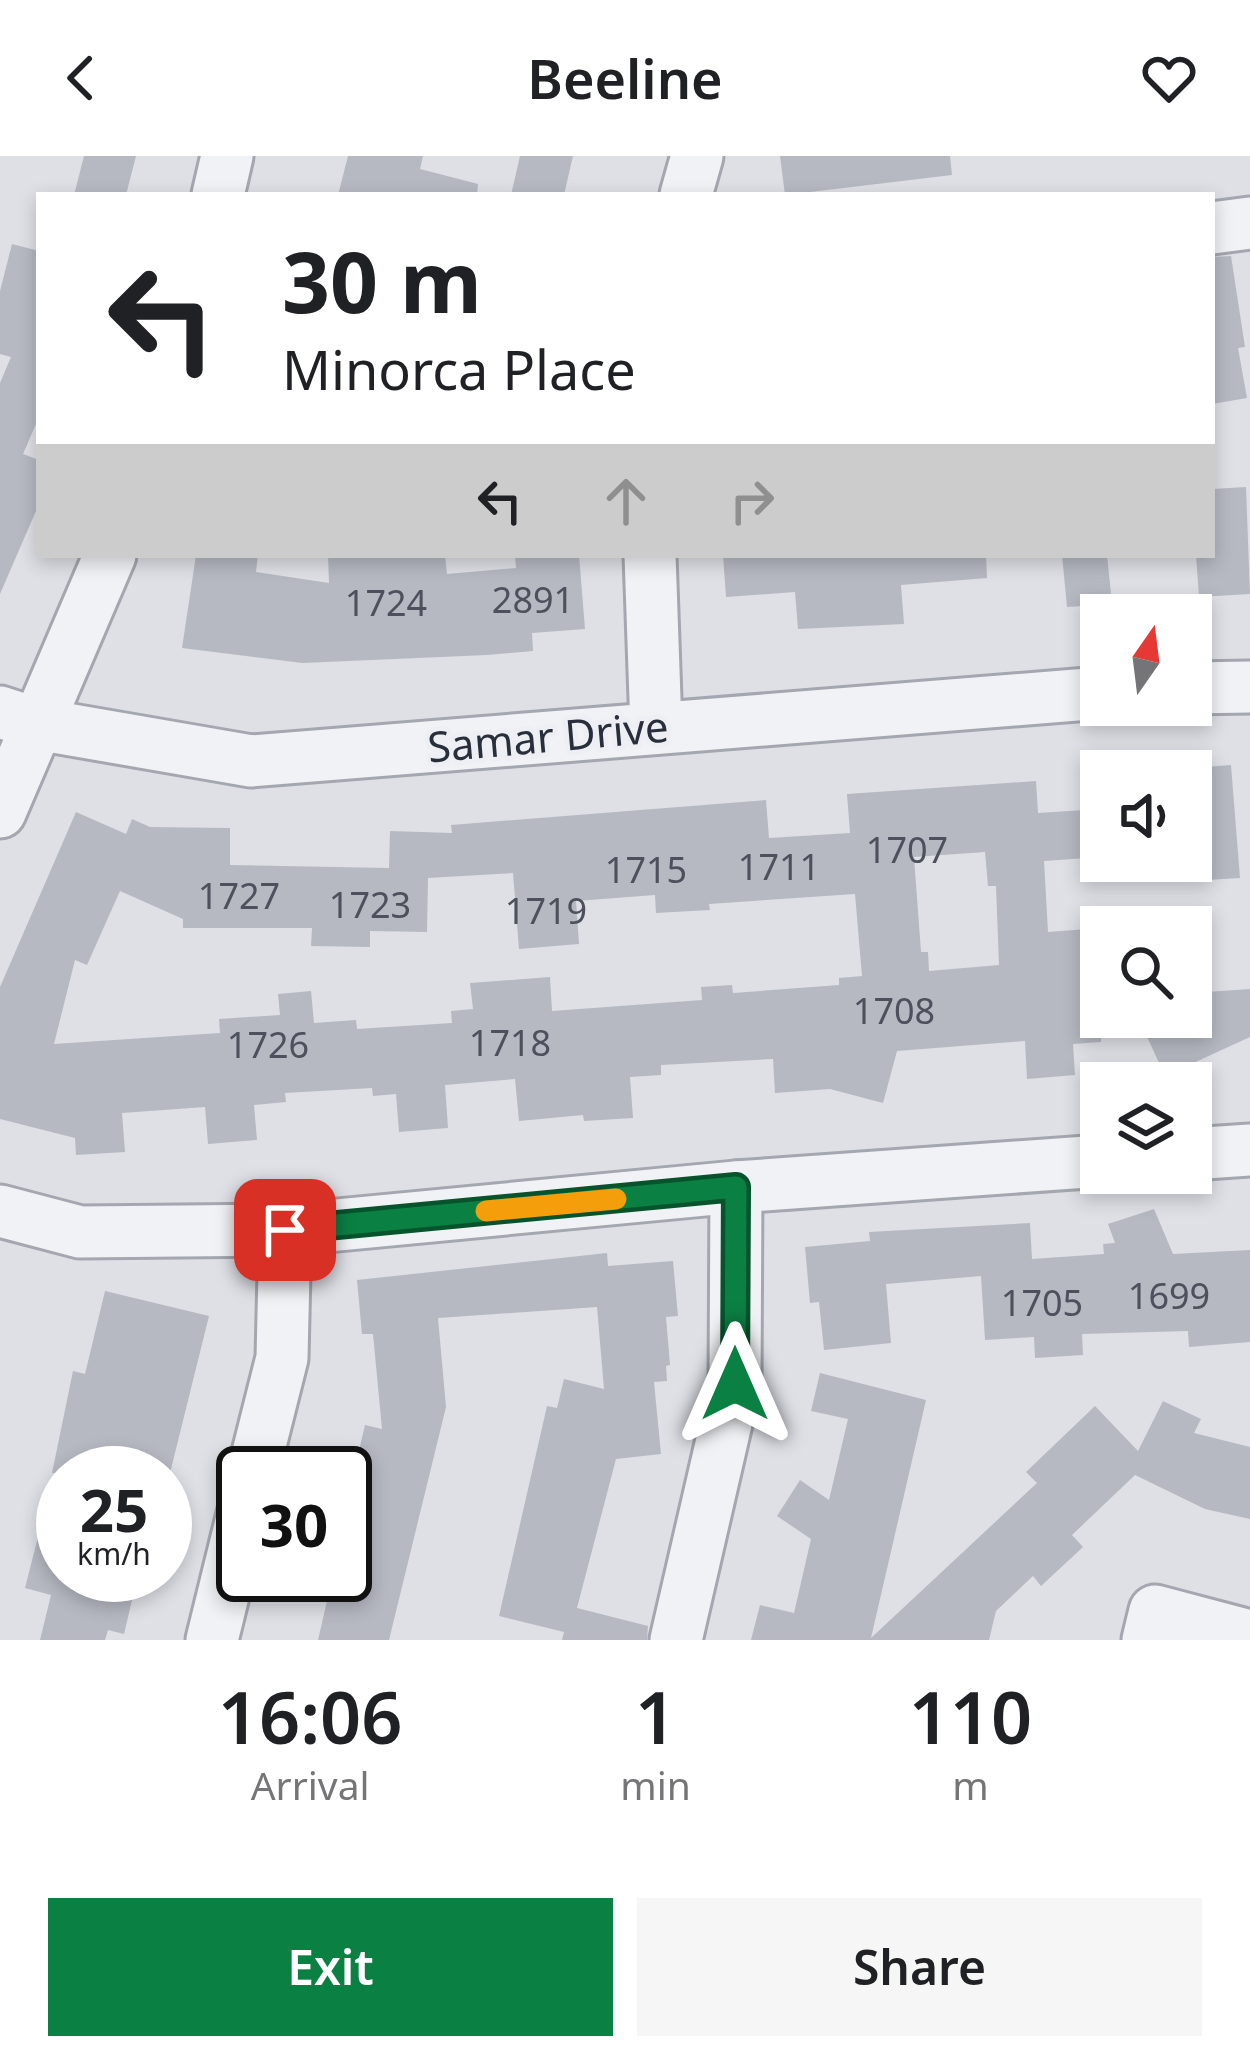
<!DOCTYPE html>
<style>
:root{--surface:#fff;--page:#f6f6f6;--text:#202124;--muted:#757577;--accent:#0b8043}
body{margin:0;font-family:"Noto Sans",sans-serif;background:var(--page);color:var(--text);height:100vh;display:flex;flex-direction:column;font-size:45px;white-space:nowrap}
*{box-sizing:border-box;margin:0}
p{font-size:39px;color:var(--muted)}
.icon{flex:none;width:66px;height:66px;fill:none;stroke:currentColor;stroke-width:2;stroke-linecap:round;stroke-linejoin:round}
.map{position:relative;height:1484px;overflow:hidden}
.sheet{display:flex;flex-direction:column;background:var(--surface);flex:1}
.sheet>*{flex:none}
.banner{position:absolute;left:36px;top:36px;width:1179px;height:366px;border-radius:0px;box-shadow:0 6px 18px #0003;background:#fff;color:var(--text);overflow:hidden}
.needle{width:78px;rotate:14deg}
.tools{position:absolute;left:1080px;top:438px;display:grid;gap:24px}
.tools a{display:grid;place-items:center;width:132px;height:132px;border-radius:0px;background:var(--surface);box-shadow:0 6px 18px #0003;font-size:60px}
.speed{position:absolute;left:36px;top:1290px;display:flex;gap:24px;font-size:60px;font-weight:700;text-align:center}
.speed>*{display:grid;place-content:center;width:156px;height:156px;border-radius:50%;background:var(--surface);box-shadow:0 6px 18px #0003;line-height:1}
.speed small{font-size:30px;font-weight:400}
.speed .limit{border:6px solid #111;border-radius:18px;background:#fff;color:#111}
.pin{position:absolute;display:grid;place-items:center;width:102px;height:102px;color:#fff;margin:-51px;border-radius:24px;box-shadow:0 6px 18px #0006}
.me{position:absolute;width:132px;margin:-66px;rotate:0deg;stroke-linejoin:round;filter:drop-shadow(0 0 9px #0008)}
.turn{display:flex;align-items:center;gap:42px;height:252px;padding:0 48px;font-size:54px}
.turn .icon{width:156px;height:156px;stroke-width:2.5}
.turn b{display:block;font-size:84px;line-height:102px}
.lanes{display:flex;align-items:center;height:114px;padding:0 48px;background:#0003;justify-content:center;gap:60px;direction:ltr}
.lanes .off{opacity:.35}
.eta{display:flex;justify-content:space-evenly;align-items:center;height:204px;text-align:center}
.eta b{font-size:72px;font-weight:600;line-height:84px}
.action{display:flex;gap:24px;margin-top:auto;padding:24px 48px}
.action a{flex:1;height:138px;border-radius:0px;background:var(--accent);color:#fff;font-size:48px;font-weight:600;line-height:138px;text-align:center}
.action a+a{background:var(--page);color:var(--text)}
header{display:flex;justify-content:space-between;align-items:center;height:156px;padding:0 48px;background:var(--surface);font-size:54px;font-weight:600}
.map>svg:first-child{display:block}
.building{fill:#b6b9c2;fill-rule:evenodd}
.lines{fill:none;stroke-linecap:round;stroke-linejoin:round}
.minor-casing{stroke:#a4a7af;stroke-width:57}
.minor{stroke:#f0f2f5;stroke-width:51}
.route-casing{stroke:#07532c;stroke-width:30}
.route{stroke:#0b8043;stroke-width:21}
.slow{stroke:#f59e0b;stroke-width:21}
.labels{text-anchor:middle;stroke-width:10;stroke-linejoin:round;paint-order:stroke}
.number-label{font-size:36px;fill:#4c515d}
.street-label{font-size:42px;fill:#292e3b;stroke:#edeff4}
</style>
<header><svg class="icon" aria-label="back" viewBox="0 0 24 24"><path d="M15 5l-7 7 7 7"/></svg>Beeline<svg class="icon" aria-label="heart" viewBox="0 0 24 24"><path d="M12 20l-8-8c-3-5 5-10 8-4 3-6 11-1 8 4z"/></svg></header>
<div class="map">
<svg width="1250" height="1484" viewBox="0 0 1250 1484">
<rect width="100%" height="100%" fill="#dee0e6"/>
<g class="building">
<path d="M 84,0 L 136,0 L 126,39 L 74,39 Z"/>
<path d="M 348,0 L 423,0 L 420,13 L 478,28 L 477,39 L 338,39 Z"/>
<path d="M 520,0 L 573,0 L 564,39 L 511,39 Z"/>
<path d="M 780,0 L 950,0 L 952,19 L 785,39 Z"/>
<path d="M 12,88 L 39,95 L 39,261 L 23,298 L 39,304 L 39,348 L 0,438 L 0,227 L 11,201 L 0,198 L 0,135 Z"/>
<path d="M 1231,100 L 1245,191 L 1238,192 L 1247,242 L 1212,248 L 1212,101 Z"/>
<path d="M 1246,331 L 1250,438 L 1199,441 L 1196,399 L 1212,399 L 1212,333 Z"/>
<path d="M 196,399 L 258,399 L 256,416 L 329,427 L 328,399 L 445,399 L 447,418 L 516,412 L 515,399 L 579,399 L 585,473 L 532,477 L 533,495 L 487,499 L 302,507 L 182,492 Z"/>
<path d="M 723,399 L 986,399 L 987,422 L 901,429 L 904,468 L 798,473 L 795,436 L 726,441 Z"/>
<path d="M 1062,399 L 1107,399 L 1112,448 L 1067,451 Z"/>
<path d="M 1231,609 L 1240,722 L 1191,725 L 1191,612 Z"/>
<path d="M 1036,625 L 1038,657 L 1101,653 L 1101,701 L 1044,705 L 1048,776 L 1101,772 L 1101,886 L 1073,888 L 1075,919 L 1027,923 L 1025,885 L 897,895 L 883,947 L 830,933 L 775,937 L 773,903 L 661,909 L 661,919 L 630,921 L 633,962 L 584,965 L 583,959 L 519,965 L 515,923 L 445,929 L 448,972 L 399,976 L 396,938 L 373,940 L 372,932 L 285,937 L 286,946 L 254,949 L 257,984 L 208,988 L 205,951 L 122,957 L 125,996 L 76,999 L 75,982 L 0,963 L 0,831 L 76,656 L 126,678 L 132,663 L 150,671 L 230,672 L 230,709 L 389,712 L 390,675 L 452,677 L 451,669 L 766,644 L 769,682 L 850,677 L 847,638 ZM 985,696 L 988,730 L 996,730 L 999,809 L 929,815 L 928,796 L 921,796 L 914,701 ZM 513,717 L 519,793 L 579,788 L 576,745 L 655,739 L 656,757 L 710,754 L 709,748 L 855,738 L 862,820 L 839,822 L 839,829 L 733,837 L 732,829 L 701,831 L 702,844 L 552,855 L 550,821 L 470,827 L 473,853 L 451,855 L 452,867 L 357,873 L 356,864 L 314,867 L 311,835 L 278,838 L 280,859 L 219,863 L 220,877 L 54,888 L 75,804 L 87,809 L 120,735 L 183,763 L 183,772 L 312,772 L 311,790 L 370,791 L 370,775 L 427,776 L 428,722 Z"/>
<path d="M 1250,833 L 1250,881 L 1165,920 L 1138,861 L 1208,861 L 1206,836 Z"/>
<path d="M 1154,1053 L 1173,1098 L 1250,1094 L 1250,1186 L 1189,1191 L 1188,1175 L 1082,1178 L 1083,1199 L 1035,1202 L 1034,1181 L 985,1184 L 981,1120 L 886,1128 L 891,1187 L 824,1194 L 819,1146 L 810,1147 L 805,1091 L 870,1085 L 869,1076 L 1030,1067 L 1032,1103 L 1104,1098 L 1103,1088 L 1115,1087 L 1108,1068 Z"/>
<path d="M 607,1097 L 608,1110 L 673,1105 L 678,1160 L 666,1161 L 670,1209 L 666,1210 L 667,1225 L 654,1226 L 661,1298 L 616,1303 L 577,1452 L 648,1470 L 647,1484 L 562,1484 L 564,1476 L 499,1460 L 547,1250 L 557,1252 L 564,1223 L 604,1233 L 597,1151 L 438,1162 L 446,1251 L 389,1484 L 318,1484 L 333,1419 L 345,1419 L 345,1300 L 357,1303 L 365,1269 L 382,1273 L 373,1178 L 362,1178 L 357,1124 Z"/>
<path d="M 105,1135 L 209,1160 L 170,1317 L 52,1317 L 73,1215 L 85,1218 Z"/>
<path d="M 820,1217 L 926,1244 L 871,1482 L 1037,1327 L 1026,1316 L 1095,1250 L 1138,1295 L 1163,1245 L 1201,1263 L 1194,1277 L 1250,1291 L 1250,1363 L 1205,1353 L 1135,1319 L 1072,1379 L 1083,1391 L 1041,1430 L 1033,1420 L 996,1455 L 989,1484 L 751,1484 L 760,1449 L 794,1457 L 811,1383 L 777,1360 L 800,1324 L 829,1344 L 848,1263 L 811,1255 Z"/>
<path d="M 52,1326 L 63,1327 L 63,1419 L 121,1419 L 137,1423 L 124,1478 L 108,1474 L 105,1484 L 40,1484 L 51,1439 L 25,1432 Z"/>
</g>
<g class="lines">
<g class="minor-casing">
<g id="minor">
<path d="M 218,39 L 227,0"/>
<path d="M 686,39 L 697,0"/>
<path d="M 1212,72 L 1250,67"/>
<path d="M 650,399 L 656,572"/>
<path d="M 1191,532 L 1250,531"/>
<path d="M 0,556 L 37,568 L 251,605 L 1101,537"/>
<path d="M 0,656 L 110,399"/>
<path d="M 1191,998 L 1250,994"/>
<path d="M 0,1055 L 80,1076 L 285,1074 L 736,1031 L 1101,1005"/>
<path d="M 253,1317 L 282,1202 L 285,1074"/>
<path d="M 212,1484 L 243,1358"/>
<path d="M 676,1484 L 735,1228 L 736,1031"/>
<path d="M 1148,1484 L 1155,1455 L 1250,1480"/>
</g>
</g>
<use href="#minor" class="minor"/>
</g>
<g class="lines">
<g class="route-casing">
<path id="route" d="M 285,1074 L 736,1031 L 735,1228"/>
</g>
<use href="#route" class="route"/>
<path class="slow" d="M 486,1055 L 616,1043"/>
</g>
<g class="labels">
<g class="number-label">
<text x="533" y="457">2891</text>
<text x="386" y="460">1724</text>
<text x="907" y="707">1707</text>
<text x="779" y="724">1711</text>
<text x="646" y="727">1715</text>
<text x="239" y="753">1727</text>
<text x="370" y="762">1723</text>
<text x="546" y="768">1719</text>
<text x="894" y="868">1708</text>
<text x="510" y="900">1718</text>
<text x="268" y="902">1726</text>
<text x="1169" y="1153">1699</text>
<text x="1042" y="1160">1705</text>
</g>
<g class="street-label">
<text transform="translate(548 581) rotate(-5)" y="15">Samar Drive</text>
</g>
</g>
</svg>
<div class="tools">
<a><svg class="needle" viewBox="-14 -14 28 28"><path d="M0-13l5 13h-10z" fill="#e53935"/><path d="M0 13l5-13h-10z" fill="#757577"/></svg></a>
<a><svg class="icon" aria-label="sound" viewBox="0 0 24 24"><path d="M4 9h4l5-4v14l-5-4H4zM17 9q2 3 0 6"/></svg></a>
<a><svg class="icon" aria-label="search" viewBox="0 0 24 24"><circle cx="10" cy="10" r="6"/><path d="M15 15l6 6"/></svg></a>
<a><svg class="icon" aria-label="layers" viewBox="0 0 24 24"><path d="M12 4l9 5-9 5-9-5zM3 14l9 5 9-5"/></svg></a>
</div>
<div class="speed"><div>25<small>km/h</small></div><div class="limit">30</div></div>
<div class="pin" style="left:285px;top:1074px;background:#d93025"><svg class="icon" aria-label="arrive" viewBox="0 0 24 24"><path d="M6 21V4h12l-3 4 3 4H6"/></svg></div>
<svg class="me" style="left:735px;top:1228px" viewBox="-20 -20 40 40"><path d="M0-17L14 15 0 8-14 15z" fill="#0b8043" stroke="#fff" stroke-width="4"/></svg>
<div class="banner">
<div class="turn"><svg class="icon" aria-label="left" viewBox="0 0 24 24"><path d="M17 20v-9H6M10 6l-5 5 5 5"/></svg><div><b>30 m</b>Minorca Place</div></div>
<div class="lanes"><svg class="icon" aria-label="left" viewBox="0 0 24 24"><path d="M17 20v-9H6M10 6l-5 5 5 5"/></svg><svg class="icon off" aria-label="ahead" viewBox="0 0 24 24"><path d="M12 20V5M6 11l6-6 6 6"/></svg><svg class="icon off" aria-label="right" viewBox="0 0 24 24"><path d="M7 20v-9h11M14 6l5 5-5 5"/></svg></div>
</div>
</div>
<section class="sheet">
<div class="eta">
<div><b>16:06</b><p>Arrival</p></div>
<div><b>1</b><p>min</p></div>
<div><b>110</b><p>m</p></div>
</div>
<div class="action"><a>Exit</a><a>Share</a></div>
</section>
